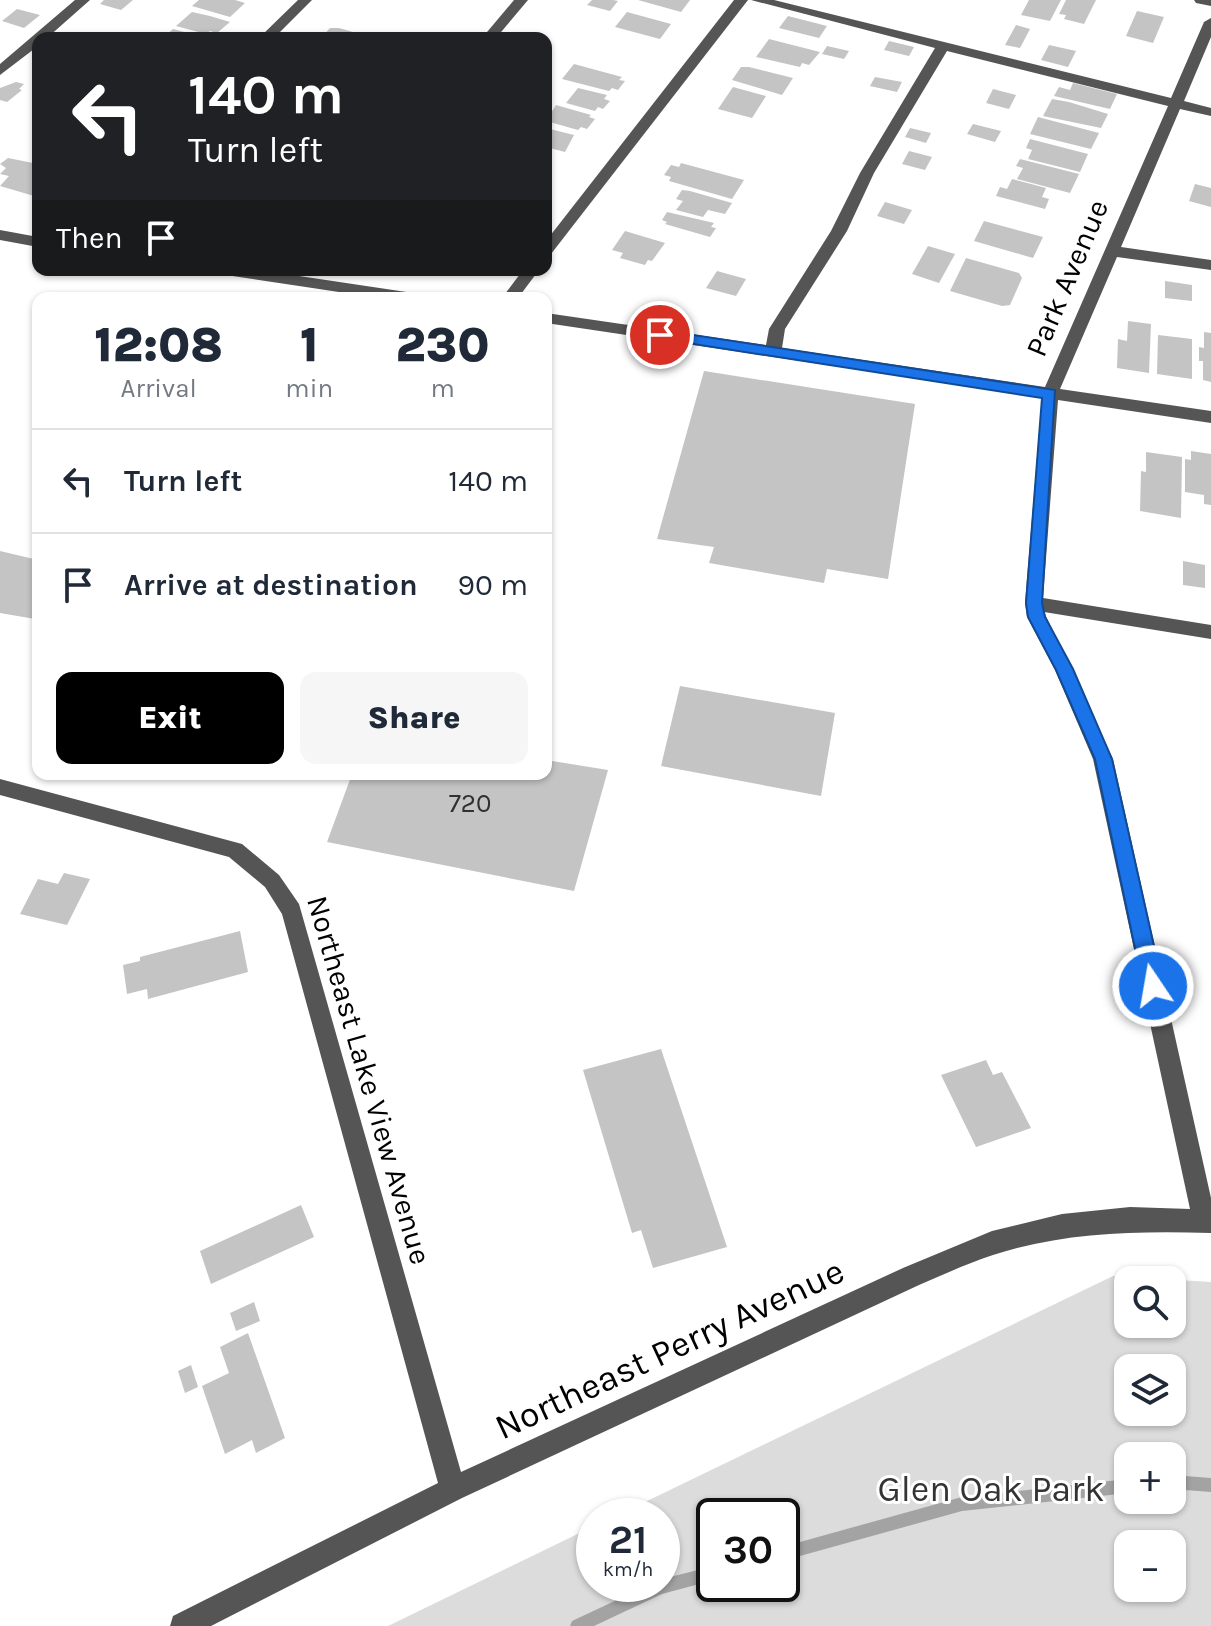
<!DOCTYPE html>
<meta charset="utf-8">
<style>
:root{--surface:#fff;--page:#f6f6f7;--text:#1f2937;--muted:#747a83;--line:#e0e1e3;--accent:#000}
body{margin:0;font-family:Karla,sans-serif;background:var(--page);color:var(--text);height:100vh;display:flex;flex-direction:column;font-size:30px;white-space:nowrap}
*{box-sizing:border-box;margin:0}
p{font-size:26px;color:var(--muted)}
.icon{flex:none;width:44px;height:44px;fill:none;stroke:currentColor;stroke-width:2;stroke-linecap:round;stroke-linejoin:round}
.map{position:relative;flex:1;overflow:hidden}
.details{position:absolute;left:32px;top:292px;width:520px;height:488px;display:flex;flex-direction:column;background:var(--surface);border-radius:16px;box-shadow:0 2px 6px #0004}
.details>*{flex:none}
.hud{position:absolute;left:32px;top:32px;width:520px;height:244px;border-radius:16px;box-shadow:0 2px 6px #0004;background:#202124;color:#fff;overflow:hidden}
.tools{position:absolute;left:1114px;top:1266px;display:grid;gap:16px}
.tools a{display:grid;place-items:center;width:72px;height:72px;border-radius:16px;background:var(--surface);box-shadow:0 2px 6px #0004;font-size:40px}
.speed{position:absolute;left:576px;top:1498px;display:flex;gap:16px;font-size:40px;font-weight:700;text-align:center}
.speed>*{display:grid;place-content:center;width:104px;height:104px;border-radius:50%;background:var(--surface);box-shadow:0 2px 6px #0004;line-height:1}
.speed small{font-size:20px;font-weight:400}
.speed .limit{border:4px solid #111;border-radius:12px;background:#fff;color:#111}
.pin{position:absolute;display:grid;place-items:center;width:68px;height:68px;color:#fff;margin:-34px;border:4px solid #fff;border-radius:50%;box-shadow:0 2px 8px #0007}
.me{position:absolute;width:88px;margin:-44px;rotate:348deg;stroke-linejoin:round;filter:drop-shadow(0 0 6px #0008)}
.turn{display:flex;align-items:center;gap:28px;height:168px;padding:0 24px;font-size:36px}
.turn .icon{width:104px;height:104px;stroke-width:2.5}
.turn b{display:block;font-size:56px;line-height:68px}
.then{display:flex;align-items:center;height:76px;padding:0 24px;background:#0003;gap:16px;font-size:30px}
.eta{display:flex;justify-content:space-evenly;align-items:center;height:136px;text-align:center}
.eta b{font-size:48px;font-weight:800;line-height:56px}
.primary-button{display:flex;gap:16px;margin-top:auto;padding:16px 24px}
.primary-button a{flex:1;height:92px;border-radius:16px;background:var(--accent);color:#fff;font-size:32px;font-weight:800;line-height:92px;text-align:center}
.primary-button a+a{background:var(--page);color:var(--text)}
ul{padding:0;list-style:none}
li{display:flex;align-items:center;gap:24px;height:104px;padding:0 24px;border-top:2px solid var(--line)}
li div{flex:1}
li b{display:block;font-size:30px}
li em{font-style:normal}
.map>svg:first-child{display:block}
.green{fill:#dcdcdc;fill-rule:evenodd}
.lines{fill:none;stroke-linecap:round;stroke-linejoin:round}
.stream{fill:#a3a3a3;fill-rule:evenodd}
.building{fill:#c4c4c4}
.minor{fill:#555;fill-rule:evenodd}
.route{fill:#1a73e8;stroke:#114b97;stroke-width:2}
.labels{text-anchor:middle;stroke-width:6;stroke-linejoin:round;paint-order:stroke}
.number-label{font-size:26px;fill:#313131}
.street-label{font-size:30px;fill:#000;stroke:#fff}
.near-street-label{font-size:36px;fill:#000;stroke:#fff}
.near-park-label{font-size:36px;fill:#333;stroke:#fff}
</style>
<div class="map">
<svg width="1211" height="1626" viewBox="0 0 1211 1626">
<rect width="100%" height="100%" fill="#fff"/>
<path class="green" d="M 1113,1276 L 1211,1282 L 1211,1626 L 388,1626 L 594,1526 L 594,1584 L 662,1584 L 662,1516 L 616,1516 ZM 1128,1280 L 1172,1280 L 1172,1324 L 1128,1324 ZM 1128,1368 L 1172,1368 L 1172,1412 L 1128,1412 ZM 1128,1456 L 1172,1456 L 1172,1500 L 1128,1500 ZM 782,1516 L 782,1584 L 714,1584 L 714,1516 ZM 1172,1544 L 1172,1588 L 1128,1588 L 1128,1544 Z"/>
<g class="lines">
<g class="stream">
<path d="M 1172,1475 L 1211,1478 L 1211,1492 L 1172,1489 Z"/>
<path d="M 1128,1479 L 1128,1493 L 962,1511 L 782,1561 L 782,1547 L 962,1497 Z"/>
<path d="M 714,1566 L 714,1580 L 662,1594 L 594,1626 L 570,1626 L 572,1621 L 651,1584 L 662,1584 L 662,1579 Z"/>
</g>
</g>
<g class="building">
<path d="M 104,0 L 133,0 L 121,10 L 100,4 Z"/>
<path d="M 199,0 L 235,0 L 245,3 L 230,17 L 192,6 Z"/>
<path d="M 592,0 L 613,0 L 618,1 L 610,11 L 587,5 Z"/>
<path d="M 638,0 L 690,0 L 681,12 Z"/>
<path d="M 1029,0 L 1061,0 L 1050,21 L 1021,15 Z"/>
<path d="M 1066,0 L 1096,0 L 1084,24 L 1064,19 L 1066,15 L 1059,14 Z"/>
<path d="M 17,9 L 40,15 L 24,28 L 2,21 Z"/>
<path d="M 1137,11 L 1164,17 L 1153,43 L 1126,36 Z"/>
<path d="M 192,12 L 210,16 L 230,22 L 217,33 L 210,31 L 206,34 L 176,26 Z"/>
<path d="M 627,12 L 671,24 L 660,39 L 615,27 Z"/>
<path d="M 788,16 L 827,26 L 819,38 L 779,28 Z"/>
<path d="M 1016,25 L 1030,29 L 1020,48 L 1005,45 Z"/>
<path d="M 330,28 L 339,28 L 367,36 L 321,38 Z"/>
<path d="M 173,29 L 203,37 L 203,38 L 163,38 Z"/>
<path d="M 769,39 L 820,52 L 809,65 L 802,63 L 800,67 L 756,57 Z"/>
<path d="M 889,41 L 914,47 L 909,56 L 884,50 Z"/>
<path d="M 1049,45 L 1076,51 L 1068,67 L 1041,60 Z"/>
<path d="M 827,46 L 849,51 L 844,59 L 822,54 Z"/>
<path d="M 574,64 L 622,77 L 619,80 L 625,81 L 618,90 L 612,88 L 609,91 L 562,79 Z"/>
<path d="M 741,67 L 749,67 L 793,78 L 782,95 L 732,80 Z"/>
<path d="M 875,77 L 902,82 L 897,92 L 870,86 Z"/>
<path d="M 16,82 L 24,84 L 19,89 L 22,90 L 7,102 L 0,100 L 0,88 Z"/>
<path d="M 1073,83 L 1117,94 L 1110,109 L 1054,96 L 1059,87 L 1070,90 Z"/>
<path d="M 733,87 L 766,96 L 752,118 L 718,109 Z"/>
<path d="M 578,88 L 607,95 L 604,99 L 610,101 L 603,109 L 598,107 L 595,111 L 566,103 Z"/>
<path d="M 993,89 L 1016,95 L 1009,109 L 986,103 Z"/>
<path d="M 1052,99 L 1069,102 L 1108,114 L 1101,128 L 1043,116 Z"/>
<path d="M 556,105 L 591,115 L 589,117 L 595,119 L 587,129 L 581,127 L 578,130 L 546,121 Z"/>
<path d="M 1038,117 L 1099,133 L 1091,149 L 1030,134 Z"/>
<path d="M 973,124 L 1001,131 L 995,142 L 967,134 Z"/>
<path d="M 546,128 L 574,135 L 565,152 L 546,147 Z"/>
<path d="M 910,128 L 931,133 L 926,143 L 905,137 Z"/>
<path d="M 1030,139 L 1088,154 L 1080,172 L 1028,159 L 1032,150 L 1026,148 Z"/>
<path d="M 909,151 L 932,157 L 925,170 L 902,164 Z"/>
<path d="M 8,158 L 38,164 L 38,192 L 34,196 L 0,186 L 9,176 L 0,174 L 6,168 L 0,164 Z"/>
<path d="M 1020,159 L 1079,174 L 1070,193 L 1017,179 L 1023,168 L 1016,166 Z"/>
<path d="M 681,163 L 744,180 L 732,199 L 669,181 L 671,177 L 664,175 L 671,165 L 679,167 Z"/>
<path d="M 1012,179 L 1046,188 L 1042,197 L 1049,199 L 1045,209 L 996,196 L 1000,187 L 1007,189 Z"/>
<path d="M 1195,184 L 1211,188 L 1211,207 L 1189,201 Z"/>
<path d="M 682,190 L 690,191 L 732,203 L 725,214 L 708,210 L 703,217 L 676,210 L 683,201 L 676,199 Z"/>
<path d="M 885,202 L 912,210 L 904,224 L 877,216 Z"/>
<path d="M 667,212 L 714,223 L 711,227 L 716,228 L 710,237 L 665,224 L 667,222 L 662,220 Z"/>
<path d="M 984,221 L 1043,237 L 1033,258 L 974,241 Z"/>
<path d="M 625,231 L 665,243 L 652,261 L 648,260 L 645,265 L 620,258 L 623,253 L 612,250 Z"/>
<path d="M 928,246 L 955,254 L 939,283 L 912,274 Z"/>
<path d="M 966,258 L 1019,273 L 1022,278 L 1010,305 L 1002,306 L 950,291 Z"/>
<path d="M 717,271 L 746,279 L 736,296 L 706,288 Z"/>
<path d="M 1165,281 L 1192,285 L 1192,301 L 1165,298 Z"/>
<path d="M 1128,321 L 1151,324 L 1149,373 L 1117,368 L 1118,339 L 1127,341 Z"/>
<path d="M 1204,332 L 1211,333 L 1211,382 L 1203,380 L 1203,361 L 1199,361 L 1199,347 L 1204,348 Z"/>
<path d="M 1158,335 L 1192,339 L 1192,379 L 1157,374 Z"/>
<path d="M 704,371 L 915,404 L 888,579 L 827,569 L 824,583 L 709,563 L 714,547 L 657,539 Z"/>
<path d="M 1191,451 L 1211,454 L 1211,505 L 1204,504 L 1204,495 L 1185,492 L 1185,459 L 1191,460 Z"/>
<path d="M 1146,452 L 1182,457 L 1181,518 L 1140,511 L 1141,471 L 1146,472 Z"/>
<path d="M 0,551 L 38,560 L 38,614 L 35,619 L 0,613 Z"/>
<path d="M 1183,561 L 1205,565 L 1205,588 L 1183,585 Z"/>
<path d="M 680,686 L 835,713 L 821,796 L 661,766 Z"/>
<path d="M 546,760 L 608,770 L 574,891 L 327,842 L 352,774 L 546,774 Z"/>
<path d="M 64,873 L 90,879 L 67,925 L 20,914 L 38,879 L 58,884 Z"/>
<path d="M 240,931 L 248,972 L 148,999 L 147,989 L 127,994 L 123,965 L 140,961 L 140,957 Z"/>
<path d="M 661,1049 L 727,1247 L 653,1268 L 641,1230 L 632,1233 L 583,1070 Z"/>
<path d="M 986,1060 L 993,1075 L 1002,1072 L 1031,1128 L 976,1147 L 941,1075 Z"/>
<path d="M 301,1205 L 314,1237 L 211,1284 L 200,1251 Z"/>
<path d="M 254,1302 L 260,1321 L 236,1331 L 230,1313 Z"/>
<path d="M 248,1333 L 285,1438 L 256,1453 L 252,1440 L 225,1454 L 202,1386 L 229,1373 L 220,1347 Z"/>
<path d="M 191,1365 L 198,1387 L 185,1393 L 178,1371 Z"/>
</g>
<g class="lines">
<g class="minor">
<path d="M 75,0 L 90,0 L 47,38 L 38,38 L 38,46 L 0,75 L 0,64 Z"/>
<path d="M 298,0 L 312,0 L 274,38 L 259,38 Z"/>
<path d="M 514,0 L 528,0 L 496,38 L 482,38 Z"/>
<path d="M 734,0 L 748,0 L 551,254 L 546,256 L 546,241 Z"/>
<path d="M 751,0 L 774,0 L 1171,98 L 1204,22 L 1211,18 L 1211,37 L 1184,101 L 1211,108 L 1211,116 L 1180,109 L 1121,247 L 1211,260 L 1211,270 L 1117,257 L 1060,389 L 1211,411 L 1211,423 L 1058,400 L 1043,598 L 1211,625 L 1211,639 L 1044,612 L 1113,759 L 1211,1198 L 1211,1233 C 1137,1231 1064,1232 993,1255 C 968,1263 943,1275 919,1285 L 462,1498 L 211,1626 L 170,1626 L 173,1616 L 438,1483 L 282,914 L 265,887 L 229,857 L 0,795 L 0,779 L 242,844 L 279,875 L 299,904 L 461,1472 L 903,1268 L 992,1231 L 1062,1214 L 1130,1207 L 1190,1209 L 1093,759 L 1055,670 L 1027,617 L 1025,603 L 1042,397 L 546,323 L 546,313 L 766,345 L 769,329 L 831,231 L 860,173 L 935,48 ZM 947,51 L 1168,106 L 1045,387 L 782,348 L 785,329 L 847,231 L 874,173 Z"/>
<path d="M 1194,0 L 1211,0 L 1211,6 L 1196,3 Z"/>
<path d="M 0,230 L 38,237 L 38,247 L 0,240 Z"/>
<path d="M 218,270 L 259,270 L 413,293 L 421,298 L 379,298 L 226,275 Z"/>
<path d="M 523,270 L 539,270 L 518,298 L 502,298 Z"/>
</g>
</g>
<path class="route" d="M 660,330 L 1055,390 L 1042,603 L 1045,617 L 1073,669 L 1112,759 L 1163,986 L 1160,993 L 1153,995 L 1146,993 L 1143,986 L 1095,759 L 1056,670 L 1028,617 L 1026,603 L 1042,398 L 655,338 L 655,332 Z"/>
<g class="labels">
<g class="number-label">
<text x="470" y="812">720</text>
</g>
<g class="street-label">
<text transform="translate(1067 278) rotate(-67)" y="10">Park Avenue</text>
<text transform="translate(369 1080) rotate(74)" y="10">Northeast Lake View Avenue</text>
</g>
<g class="near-street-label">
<text transform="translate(669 1348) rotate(-25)" y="13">Northeast Perry Avenue</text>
</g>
<g class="near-park-label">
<text x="991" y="1501">Glen Oak Park</text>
</g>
</g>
</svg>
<div class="tools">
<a><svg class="icon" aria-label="search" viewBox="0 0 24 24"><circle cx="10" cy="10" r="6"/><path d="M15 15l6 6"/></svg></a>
<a><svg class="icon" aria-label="layers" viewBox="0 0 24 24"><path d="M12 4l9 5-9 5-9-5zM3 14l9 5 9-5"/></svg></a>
<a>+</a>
<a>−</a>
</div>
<div class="speed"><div>21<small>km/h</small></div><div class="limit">30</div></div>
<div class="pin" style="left:660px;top:335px;background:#d93025"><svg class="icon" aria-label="arrive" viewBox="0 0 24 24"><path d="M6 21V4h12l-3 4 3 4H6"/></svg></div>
<svg class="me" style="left:1153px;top:986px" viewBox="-20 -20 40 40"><circle r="17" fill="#1a73e8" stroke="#fff" stroke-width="3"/><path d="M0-11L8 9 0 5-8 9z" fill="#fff"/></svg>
<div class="hud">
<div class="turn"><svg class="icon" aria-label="left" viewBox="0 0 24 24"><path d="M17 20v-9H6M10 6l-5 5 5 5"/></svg><div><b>140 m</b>Turn left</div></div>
<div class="then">Then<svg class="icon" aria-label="arrive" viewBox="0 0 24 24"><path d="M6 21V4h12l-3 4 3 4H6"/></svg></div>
</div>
<section class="details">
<div class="eta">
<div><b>12:08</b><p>Arrival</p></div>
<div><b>1</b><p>min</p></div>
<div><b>230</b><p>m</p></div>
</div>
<ul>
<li><svg class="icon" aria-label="left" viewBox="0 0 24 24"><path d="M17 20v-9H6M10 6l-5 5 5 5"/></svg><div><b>Turn left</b></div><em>140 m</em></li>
<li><svg class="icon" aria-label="arrive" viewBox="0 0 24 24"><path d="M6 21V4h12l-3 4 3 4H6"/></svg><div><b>Arrive at destination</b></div><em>90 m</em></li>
</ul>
<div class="primary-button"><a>Exit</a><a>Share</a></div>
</section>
</div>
